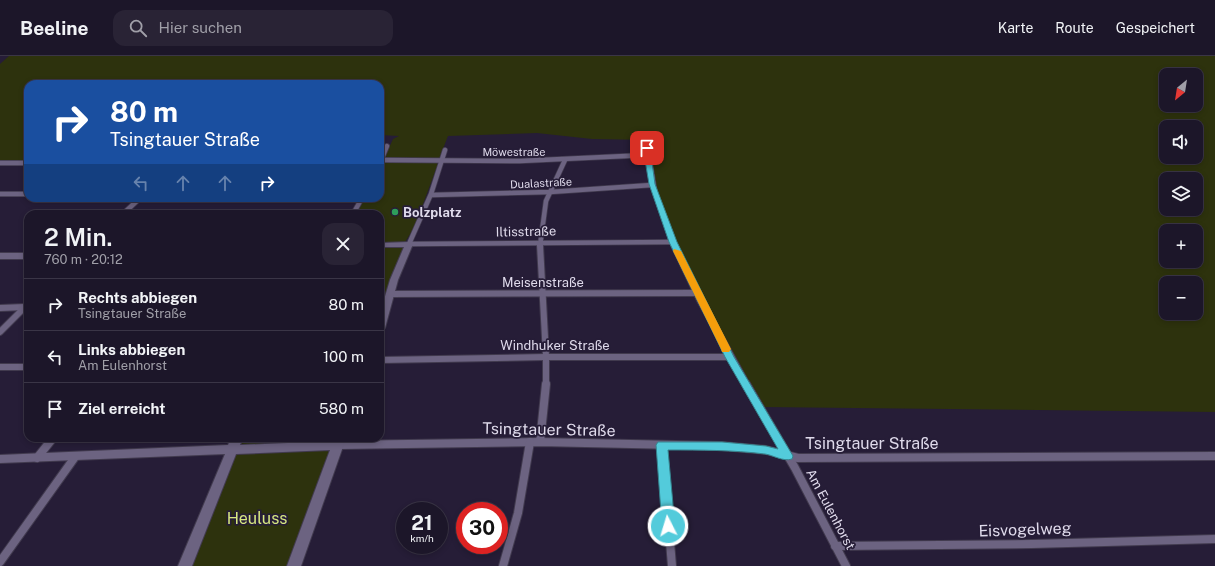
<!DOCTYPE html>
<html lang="de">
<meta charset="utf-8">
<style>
:root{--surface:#1c1629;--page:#292335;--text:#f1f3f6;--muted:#a09fa8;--line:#3a3546}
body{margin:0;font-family:"Public Sans",sans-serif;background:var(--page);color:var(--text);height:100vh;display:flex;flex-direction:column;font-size:15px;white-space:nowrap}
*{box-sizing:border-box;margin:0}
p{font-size:13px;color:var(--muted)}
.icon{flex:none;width:22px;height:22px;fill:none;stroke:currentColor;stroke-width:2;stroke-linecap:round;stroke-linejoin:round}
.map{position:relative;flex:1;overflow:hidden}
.details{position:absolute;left:24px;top:154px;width:360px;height:232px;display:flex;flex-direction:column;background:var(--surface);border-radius:12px;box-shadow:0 2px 6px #0003,0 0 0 1px var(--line)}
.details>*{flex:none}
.top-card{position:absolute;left:24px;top:24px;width:360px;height:122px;border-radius:12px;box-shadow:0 2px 6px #0003,0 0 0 1px var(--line);background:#1a4fa0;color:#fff;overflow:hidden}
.needle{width:26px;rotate:210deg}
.controls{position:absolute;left:1159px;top:12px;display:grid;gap:8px}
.controls a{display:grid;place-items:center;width:44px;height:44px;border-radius:8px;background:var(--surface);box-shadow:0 2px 6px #0003,0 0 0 1px var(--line);font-size:20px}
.speed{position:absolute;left:396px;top:446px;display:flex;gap:8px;font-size:20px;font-weight:700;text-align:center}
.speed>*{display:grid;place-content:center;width:52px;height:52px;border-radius:50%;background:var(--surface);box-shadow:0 2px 6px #0003,0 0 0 1px var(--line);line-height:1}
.speed small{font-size:10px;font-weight:400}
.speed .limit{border:6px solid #d22;background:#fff;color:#111}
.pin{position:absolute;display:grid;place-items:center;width:34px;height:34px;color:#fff;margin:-17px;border-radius:8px;box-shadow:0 2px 6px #0006}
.me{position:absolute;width:44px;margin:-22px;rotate:355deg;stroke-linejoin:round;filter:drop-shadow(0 0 3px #0008)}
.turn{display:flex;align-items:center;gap:14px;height:84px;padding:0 20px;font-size:18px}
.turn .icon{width:52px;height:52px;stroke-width:2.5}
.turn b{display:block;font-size:28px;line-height:34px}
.lanes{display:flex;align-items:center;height:38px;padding:0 20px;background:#0003;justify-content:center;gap:20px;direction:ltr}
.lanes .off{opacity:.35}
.round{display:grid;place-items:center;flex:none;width:42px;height:42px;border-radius:12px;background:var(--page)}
.headline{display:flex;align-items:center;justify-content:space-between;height:68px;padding:0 20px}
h1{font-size:24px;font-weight:600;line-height:30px}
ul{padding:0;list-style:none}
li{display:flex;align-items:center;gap:12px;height:52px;padding:0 20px;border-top:1px solid var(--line)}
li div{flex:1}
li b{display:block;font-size:15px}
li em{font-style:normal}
header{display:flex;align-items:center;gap:24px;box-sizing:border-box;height:56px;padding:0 20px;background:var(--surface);border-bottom:1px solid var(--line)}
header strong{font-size:19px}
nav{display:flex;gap:22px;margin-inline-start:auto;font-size:14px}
.search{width:280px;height:36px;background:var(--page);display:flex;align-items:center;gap:10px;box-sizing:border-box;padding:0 14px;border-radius:12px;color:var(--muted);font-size:15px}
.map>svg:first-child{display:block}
.green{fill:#2d320d;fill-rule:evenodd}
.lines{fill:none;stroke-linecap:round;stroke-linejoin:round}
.street-far2-casing{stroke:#413a4e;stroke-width:6}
.street-far1-casing{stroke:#413a4e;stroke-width:8}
.street-casing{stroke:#413a4e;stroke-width:10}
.secondary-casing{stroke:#413a4e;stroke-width:2}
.street-far2{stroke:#6c6381;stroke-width:4.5}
.street-far1{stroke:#6c6381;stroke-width:6}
.street{stroke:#6c6381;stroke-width:8}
.secondary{fill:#6c6381;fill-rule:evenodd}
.route{fill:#53cbdb;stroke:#36848e}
.slow{fill:#f59e0b}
.leisure-dot{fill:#2e9e5b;stroke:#261d37;stroke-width:1.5}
.labels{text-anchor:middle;stroke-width:3.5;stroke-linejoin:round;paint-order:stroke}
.far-street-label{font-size:11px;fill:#dfdaeb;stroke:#261d37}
.poi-label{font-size:13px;font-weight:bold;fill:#dfdaeb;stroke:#261d37;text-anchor:start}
.street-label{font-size:13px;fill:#dfdaeb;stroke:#261d37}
.near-street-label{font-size:16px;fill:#dfdaeb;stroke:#261d37}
.near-park-label{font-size:16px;fill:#d7e880;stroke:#261d37}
</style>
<header>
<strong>Beeline</strong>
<div class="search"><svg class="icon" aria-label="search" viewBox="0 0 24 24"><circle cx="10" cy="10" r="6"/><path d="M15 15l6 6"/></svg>Hier suchen</div>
<nav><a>Karte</a><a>Route</a><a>Gespeichert</a></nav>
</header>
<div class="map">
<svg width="1215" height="510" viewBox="0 0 1215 510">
<rect width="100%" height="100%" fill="#261d37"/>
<g class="green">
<path d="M 9,0 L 1215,0 L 1215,356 L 762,351 L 699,236 L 675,184 L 653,124 L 654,116 L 648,84 L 592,83 L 537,77 L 448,80 L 439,103 L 384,103 L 393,83 L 399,80 L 380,79 L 380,28 L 28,28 L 28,105 L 0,106 L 0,8 ZM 1166,19 L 1196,19 L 1196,49 L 1166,49 ZM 1166,71 L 1196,71 L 1196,101 L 1166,101 ZM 1166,123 L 1196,123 L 1196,153 L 1166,153 ZM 1166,175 L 1196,175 L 1196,205 L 1166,205 ZM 1166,227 L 1196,227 L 1196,257 L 1166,257 Z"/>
<path d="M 384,106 L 436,106 L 438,108 L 414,172 L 405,186 L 380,187 L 380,158 L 356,158 L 365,142 L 380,142 L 380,111 Z"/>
<path d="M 401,190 L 403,192 L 380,262 L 380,191 Z"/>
<path d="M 241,382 L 337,382 L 332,386 L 239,389 Z"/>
<path d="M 327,394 L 331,397 L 289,510 L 190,510 L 234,398 Z"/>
</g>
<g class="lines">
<g class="street-far2-casing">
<g id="street-far2">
<path d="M 646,83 L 655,137 L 675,190"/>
<path d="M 445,94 L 431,138 L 409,188 L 673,186"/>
<path d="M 380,104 L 520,105 L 647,99"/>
<path d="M 0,107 L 28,107"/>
<path d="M 380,107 L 387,90"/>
<path d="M 0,138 L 28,138"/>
<path d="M 431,139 L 550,136 L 652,129"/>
<path d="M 123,158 L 140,142"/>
<path d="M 353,158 L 362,142"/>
<path d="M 540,190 L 546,145 L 565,104"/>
</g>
</g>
<g class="street-far1-casing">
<g id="street-far1">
<path d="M 540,189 L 546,300 L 546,329"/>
<path d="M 674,189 L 700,244 L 747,329"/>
<path d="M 0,200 L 28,200"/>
<path d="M 390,238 L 696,237"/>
<path d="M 0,252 L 25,251"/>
<path d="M 0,276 L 28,248"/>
<path d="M 380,304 L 546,301 L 729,301"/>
<path d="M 0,311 L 28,311"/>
</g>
</g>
<g class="street-casing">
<g id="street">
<path d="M 746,328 L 795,412 L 846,510"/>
<path d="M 540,386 L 546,328"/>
<path d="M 338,389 L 540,386 L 722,390 L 766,394 L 798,402 L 1215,400"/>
<path d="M 662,389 L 672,510"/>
<path d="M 37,402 L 53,382"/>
<path d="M 835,490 L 1032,488 L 1215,483"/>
<path d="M 0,506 L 75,401"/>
<path d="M 503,510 L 518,457 L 530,386"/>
</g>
</g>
<g class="secondary-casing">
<g id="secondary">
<path d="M 409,186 L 413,188 L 398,224 L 385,272 L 380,275 L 380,257 L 390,224 L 404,191 L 380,191 L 380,187 Z"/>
<path d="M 231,382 L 243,382 L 240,389 L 333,385 L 334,382 L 346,382 L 301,510 L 287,510 L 330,394 L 236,398 L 192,510 L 178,510 L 225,398 L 0,407 L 0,399 L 228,389 Z"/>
</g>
</g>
<use href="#street-far2" class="street-far2"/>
<use href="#street-far1" class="street-far1"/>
<use href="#street" class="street"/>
<use href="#secondary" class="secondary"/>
</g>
<path class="route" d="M 647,90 L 650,92 L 655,128 L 677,186 L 734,301 L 793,400 L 792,403 C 783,406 773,399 765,398 C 733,394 700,394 668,394 L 675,470 L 673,473 L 668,475 L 664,473 L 662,470 L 656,389 L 658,386 L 722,386 L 766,390 L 778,393 L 725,301 L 669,186 L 649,128 L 643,92 Z"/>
<path class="slow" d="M 674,193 L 681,195 L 731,293 L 729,296 L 722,296 L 721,293 L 673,195 Z"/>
<circle class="leisure-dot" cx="395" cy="156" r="4"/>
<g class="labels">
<g class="far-street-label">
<text x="514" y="100">Möwestraße</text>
<text transform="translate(541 127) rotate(-3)" y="4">Dualastraße</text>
</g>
<g class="poi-label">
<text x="403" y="161">Bolzplatz</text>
</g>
<g class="street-label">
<text transform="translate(526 175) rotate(-1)" y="5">Iltisstraße</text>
<text x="543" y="231">Meisenstraße</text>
<text x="555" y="294">Windhuker Straße</text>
<text transform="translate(831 453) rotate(62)" y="5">Am Eulenhorst</text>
</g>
<g class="near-street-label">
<text transform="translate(549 373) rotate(1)" y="6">Tsingtauer Straße</text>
<text x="872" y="393">Tsingtauer Straße</text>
<text transform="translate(1025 473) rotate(-2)" y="6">Eisvogelweg</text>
</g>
<g class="near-park-label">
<text x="257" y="468">Heuluss</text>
</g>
</g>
</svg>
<div class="controls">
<a><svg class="needle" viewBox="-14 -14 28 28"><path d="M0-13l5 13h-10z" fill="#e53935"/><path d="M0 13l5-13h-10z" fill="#a09fa8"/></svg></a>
<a><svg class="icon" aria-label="sound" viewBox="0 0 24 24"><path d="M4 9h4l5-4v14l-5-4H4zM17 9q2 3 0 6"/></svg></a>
<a><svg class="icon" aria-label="layers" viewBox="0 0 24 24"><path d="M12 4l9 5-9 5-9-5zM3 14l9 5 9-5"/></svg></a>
<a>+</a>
<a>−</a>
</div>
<div class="speed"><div>21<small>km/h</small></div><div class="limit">30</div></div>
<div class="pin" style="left:647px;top:92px;background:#d93025"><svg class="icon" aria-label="arrive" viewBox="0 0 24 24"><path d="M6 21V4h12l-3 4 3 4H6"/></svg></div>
<svg class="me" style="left:668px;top:470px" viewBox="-20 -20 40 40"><circle r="17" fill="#53cbdb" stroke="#fff" stroke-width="3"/><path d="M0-11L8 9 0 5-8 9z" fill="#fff"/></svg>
<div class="top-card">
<div class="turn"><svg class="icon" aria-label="right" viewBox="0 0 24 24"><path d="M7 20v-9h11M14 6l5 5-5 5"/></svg><div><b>80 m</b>Tsingtauer Straße</div></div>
<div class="lanes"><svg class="icon off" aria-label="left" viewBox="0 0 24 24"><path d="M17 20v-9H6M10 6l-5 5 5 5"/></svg><svg class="icon off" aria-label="ahead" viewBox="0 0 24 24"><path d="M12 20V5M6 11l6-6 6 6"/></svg><svg class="icon off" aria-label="ahead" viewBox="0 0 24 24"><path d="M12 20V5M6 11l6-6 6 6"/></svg><svg class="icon" aria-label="right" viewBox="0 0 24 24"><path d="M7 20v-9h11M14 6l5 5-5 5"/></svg></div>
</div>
<section class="details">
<div class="headline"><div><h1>2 Min.</h1><p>760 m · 20:12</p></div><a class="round"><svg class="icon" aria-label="close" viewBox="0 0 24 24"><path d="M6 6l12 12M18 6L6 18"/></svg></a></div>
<ul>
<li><svg class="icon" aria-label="right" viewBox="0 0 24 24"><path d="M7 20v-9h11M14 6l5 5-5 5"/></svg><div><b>Rechts abbiegen</b><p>Tsingtauer Straße</p></div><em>80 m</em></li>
<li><svg class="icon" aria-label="left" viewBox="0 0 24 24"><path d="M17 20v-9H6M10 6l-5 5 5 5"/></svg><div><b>Links abbiegen</b><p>Am Eulenhorst</p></div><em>100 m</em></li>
<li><svg class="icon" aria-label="arrive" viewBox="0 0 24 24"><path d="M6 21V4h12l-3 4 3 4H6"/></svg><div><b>Ziel erreicht</b></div><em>580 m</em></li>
</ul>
</section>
</div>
